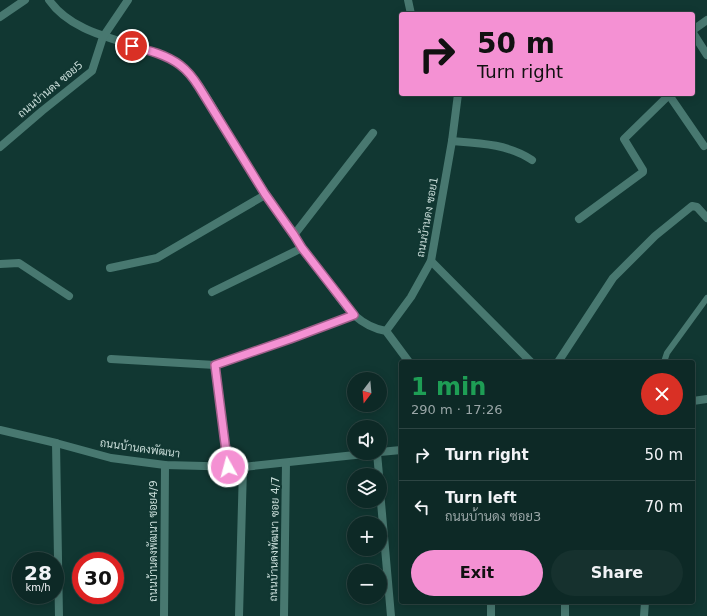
<!DOCTYPE html>
<meta charset="utf-8">
<style>
:root{--surface:#0d2926;--page:#16312e;--text:#f1f3f6;--muted:#9aa6a7;--line:#2d4543;--accent:#f491d3}
body{margin:0;font-family:"DejaVu Sans",Sarabun,sans-serif;background:var(--page);color:var(--text);height:100vh;display:flex;flex-direction:column;font-size:15px;white-space:nowrap}
*{box-sizing:border-box;margin:0}
p{font-size:13px;color:var(--muted)}
.icon{flex:none;width:22px;height:22px;fill:none;stroke:currentColor;stroke-width:2;stroke-linecap:round;stroke-linejoin:round}
.map{position:relative;flex:1;overflow:hidden}
.sheet{position:absolute;left:399px;top:360px;width:296px;height:244px;display:flex;flex-direction:column;background:var(--surface);border-radius:4px;box-shadow:0 2px 10px #0003,0 0 0 1px var(--line)}
.sheet>*{flex:none}
.guide{position:absolute;left:399px;top:12px;width:296px;height:84px;border-radius:4px;box-shadow:0 2px 10px #0003,0 0 0 1px var(--line);background:#f491d3;color:#111;overflow:hidden}
.needle{width:26px;rotate:196deg}
.controls{position:absolute;left:347px;top:372px;display:grid;gap:8px}
.controls a{display:grid;place-items:center;width:40px;height:40px;border-radius:50%;background:var(--surface);box-shadow:0 2px 10px #0003,0 0 0 1px var(--line);font-size:20px}
.speed{position:absolute;left:12px;top:552px;display:flex;gap:8px;font-size:20px;font-weight:700;text-align:center}
.speed>*{display:grid;place-content:center;width:52px;height:52px;border-radius:50%;background:var(--surface);box-shadow:0 2px 10px #0003,0 0 0 1px var(--line);line-height:1}
.speed small{font-size:10px;font-weight:400}
.speed .limit{border:6px solid #d22;background:#fff;color:#111}
.pin{position:absolute;display:grid;place-items:center;width:34px;height:34px;color:#fff;margin:-17px;border:2px solid #fff;border-radius:50%;box-shadow:0 1px 4px #0007}
.me{position:absolute;width:44px;margin:-22px;rotate:353deg;stroke-linejoin:round;filter:drop-shadow(0 0 3px #0008)}
.turn{display:flex;align-items:center;gap:14px;height:84px;padding:0 12px;font-size:18px}
.turn .icon{width:52px;height:52px;stroke-width:2.5}
.turn b{display:block;font-size:28px;line-height:34px}
.round{display:grid;place-items:center;flex:none;width:42px;height:42px;border-radius:21px;background:var(--page)}
.overview{display:flex;align-items:center;justify-content:space-between;height:68px;padding:0 12px}
h1{font-size:24px;font-weight:700;line-height:30px;color:#1e9e55}
.button{display:flex;gap:8px;margin-top:auto;padding:8px 12px}
.button a{flex:1;height:46px;border-radius:24px;background:var(--accent);color:#111;font-size:16px;font-weight:700;line-height:46px;text-align:center}
.button a+a{background:var(--page);color:var(--text)}
ul{padding:0;list-style:none}
li{display:flex;align-items:center;gap:12px;height:52px;padding:0 12px;border-top:1px solid var(--line)}
li div{flex:1}
li b{display:block;font-size:15px}
li em{font-style:normal}
.map>svg:first-child{display:block}
.lines{fill:none;stroke-linecap:round;stroke-linejoin:round}
.service{stroke:#487870;stroke-width:6}
.minor{stroke:#487870;stroke-width:8}
.route-casing{stroke:#9f5e89;stroke-width:10}
.route{stroke:#f491d3;stroke-width:7}
.labels{text-anchor:middle;stroke-width:4;stroke-linejoin:round;paint-order:stroke}
.street-label{font-size:11px;fill:#c8dcd8;stroke:#113732}
</style>
<div class="map">
<svg width="707" height="616" viewBox="0 0 707 616">
<rect width="100%" height="100%" fill="#113732"/>
<g class="lines">
<path class="service" d="M 664,362 L 667,353 L 707,298"/>
<g class="minor">
<path d="M 49,0 C 72,33 118,39 153,52 C 162,55 172,59 180,65 C 200,81 215,112 228,134 C 258,183 289,231 324,277 C 332,287 344,306 354,315 C 363,323 374,329 386,331 L 409,362"/>
<path d="M 408,0 L 411,14"/>
<path d="M 0,17 L 25,0"/>
<path d="M 693,30 L 707,20"/>
<path d="M 693,33 L 707,55"/>
<path d="M 669,95 L 704,146"/>
<path d="M 452,141 C 479,143 508,144 532,160"/>
<path d="M 0,147 L 42,111 L 92,71 L 103,37 L 128,0"/>
<path d="M 579,219 L 643,172 L 643,170 L 624,139 L 669,95 L 668,94"/>
<path d="M 294,235 L 373,133"/>
<path d="M 431,261 L 531,362"/>
<path d="M 0,264 L 19,263 L 69,296"/>
<path d="M 110,268 L 157,258 L 265,195"/>
<path d="M 212,292 L 302,248"/>
<path d="M 386,331 L 411,297 L 431,261 L 452,141 L 458,94"/>
<path d="M 111,359 L 215,365 L 290,339 L 353,315"/>
<path d="M 558,362 L 613,278 L 655,236 L 692,206 L 697,207 L 707,218"/>
<path d="M 215,365 L 228,467"/>
<path d="M 693,401 L 707,399"/>
<path d="M 0,430 L 56,443 L 111,458 L 165,465 L 243,467 L 374,453"/>
<path d="M 56,443 L 59,616"/>
<path d="M 380,452 L 401,450"/>
<path d="M 377,453 L 379,475"/>
<path d="M 380,491 L 391,616"/>
<path d="M 164,616 L 165,465"/>
<path d="M 239,616 L 243,467"/>
<path d="M 284,616 L 286,463"/>
<path d="M 491,616 L 491,602"/>
<path d="M 565,616 L 565,602"/>
<path d="M 644,616 L 645,602"/>
</g>
</g>
<g class="lines">
<g class="route-casing">
<path id="route" d="M 132,46 C 148,50 167,55 180,65 C 188,71 194,79 199,87 L 265,194 L 294,235 L 302,248 L 354,315 L 290,339 L 215,365 L 228,467"/>
</g>
<use href="#route" class="route"/>
</g>
<g class="labels">
<g class="street-label">
<text transform="translate(50 89) rotate(-40)" y="4">ถนนบ้านดง ซอย5</text>
<text transform="translate(427 217) rotate(-80)" y="4">ถนนบ้านดง ซอย1</text>
<text transform="translate(140 448) rotate(8)" y="4">ถนนบ้านดงพัฒนา</text>
<text transform="translate(274 539) rotate(-89)" y="4">ถนนบ้านดงพัฒนา ซอย 4/7</text>
<text transform="translate(153 541) rotate(-90)" y="4">ถนนบ้านดงพัฒนา ซอย4/9</text>
</g>
</g>
</svg>
<div class="controls">
<a><svg class="needle" viewBox="-14 -14 28 28"><path d="M0-13l5 13h-10z" fill="#e53935"/><path d="M0 13l5-13h-10z" fill="#9aa6a7"/></svg></a>
<a><svg class="icon" aria-label="sound" viewBox="0 0 24 24"><path d="M4 9h4l5-4v14l-5-4H4zM17 9q2 3 0 6"/></svg></a>
<a><svg class="icon" aria-label="layers" viewBox="0 0 24 24"><path d="M12 4l9 5-9 5-9-5zM3 14l9 5 9-5"/></svg></a>
<a>+</a>
<a>−</a>
</div>
<div class="speed"><div>28<small>km/h</small></div><div class="limit">30</div></div>
<div class="pin" style="left:132px;top:46px;background:#d93025"><svg class="icon" aria-label="arrive" viewBox="0 0 24 24"><path d="M6 21V4h12l-3 4 3 4H6"/></svg></div>
<svg class="me" style="left:228px;top:467px" viewBox="-20 -20 40 40"><circle r="17" fill="#f491d3" stroke="#fff" stroke-width="3"/><path d="M0-11L8 9 0 5-8 9z" fill="#fff"/></svg>
<div class="guide">
<div class="turn"><svg class="icon" aria-label="right" viewBox="0 0 24 24"><path d="M7 20v-9h11M14 6l5 5-5 5"/></svg><div><b>50 m</b>Turn right</div></div>
</div>
<section class="sheet">
<div class="overview"><div><h1>1 min</h1><p>290 m · 17:26</p></div><a class="round" style="background:#d93025;color:#fff"><svg class="icon" aria-label="close" viewBox="0 0 24 24"><path d="M6 6l12 12M18 6L6 18"/></svg></a></div>
<ul>
<li><svg class="icon" aria-label="right" viewBox="0 0 24 24"><path d="M7 20v-9h11M14 6l5 5-5 5"/></svg><div><b>Turn right</b></div><em>50 m</em></li>
<li><svg class="icon" aria-label="left" viewBox="0 0 24 24"><path d="M17 20v-9H6M10 6l-5 5 5 5"/></svg><div><b>Turn left</b><p>ถนนบ้านดง ซอย3</p></div><em>70 m</em></li>
</ul>
<div class="button"><a>Exit</a><a>Share</a></div>
</section>
</div>
